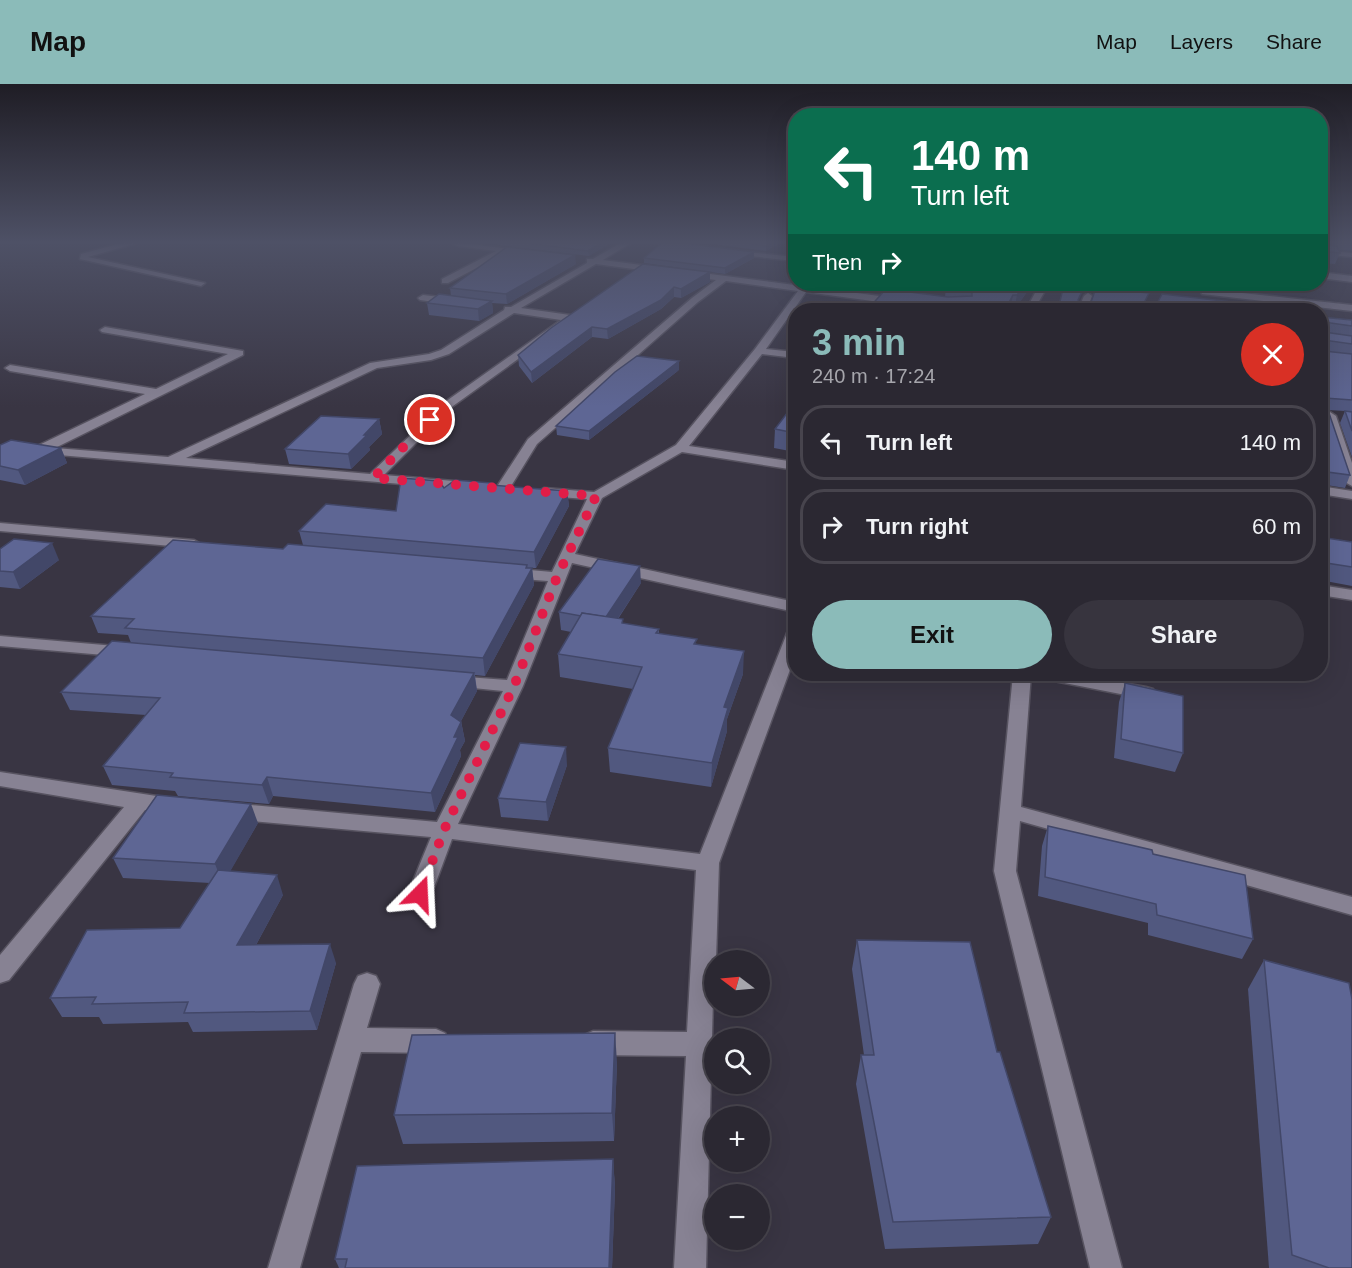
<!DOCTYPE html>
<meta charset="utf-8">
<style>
:root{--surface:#2b2832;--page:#37343e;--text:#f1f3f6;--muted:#a6a6ac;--line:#47444d;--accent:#8bbbb9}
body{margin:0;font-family:Helvetica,sans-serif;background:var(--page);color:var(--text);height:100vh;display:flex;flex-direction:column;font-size:22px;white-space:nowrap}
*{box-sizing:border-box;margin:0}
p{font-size:20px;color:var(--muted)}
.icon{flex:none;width:33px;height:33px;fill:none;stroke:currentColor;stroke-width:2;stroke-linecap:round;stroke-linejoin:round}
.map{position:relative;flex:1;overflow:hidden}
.sheet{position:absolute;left:788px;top:219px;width:540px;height:378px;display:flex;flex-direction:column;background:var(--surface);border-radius:24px;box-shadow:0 6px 24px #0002,0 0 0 2px var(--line)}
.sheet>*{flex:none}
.top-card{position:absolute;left:788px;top:24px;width:540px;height:183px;border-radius:24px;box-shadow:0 6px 24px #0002,0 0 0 2px var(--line);background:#0b6e4f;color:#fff;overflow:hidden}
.needle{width:39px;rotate:286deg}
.fabs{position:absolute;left:704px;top:866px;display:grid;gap:12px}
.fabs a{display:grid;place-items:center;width:66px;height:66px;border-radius:50%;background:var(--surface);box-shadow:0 6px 24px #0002,0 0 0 2px var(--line);font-size:30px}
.pin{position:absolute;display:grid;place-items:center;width:51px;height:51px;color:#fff;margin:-26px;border:3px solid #fff;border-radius:50%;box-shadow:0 2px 6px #0007}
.me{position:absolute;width:66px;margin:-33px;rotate:21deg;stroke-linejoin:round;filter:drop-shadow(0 0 4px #0008)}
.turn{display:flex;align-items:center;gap:21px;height:126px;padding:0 24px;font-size:27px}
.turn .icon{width:78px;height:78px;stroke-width:2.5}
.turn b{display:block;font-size:42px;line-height:51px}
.then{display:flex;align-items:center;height:57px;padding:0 24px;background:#0003;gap:12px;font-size:22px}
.round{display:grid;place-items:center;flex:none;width:63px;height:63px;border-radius:32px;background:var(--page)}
.headline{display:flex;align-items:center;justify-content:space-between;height:102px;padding:0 24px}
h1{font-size:36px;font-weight:600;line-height:45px;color:var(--accent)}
.button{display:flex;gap:12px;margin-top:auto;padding:12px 24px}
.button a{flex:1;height:69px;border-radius:36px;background:var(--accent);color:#111;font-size:24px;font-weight:600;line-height:69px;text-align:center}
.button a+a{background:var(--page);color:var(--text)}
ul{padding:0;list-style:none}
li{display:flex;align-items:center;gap:18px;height:75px;margin:0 12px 9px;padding:0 12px;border:3px solid var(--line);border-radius:24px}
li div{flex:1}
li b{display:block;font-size:22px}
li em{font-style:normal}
header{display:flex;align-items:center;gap:36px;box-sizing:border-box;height:84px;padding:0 30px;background:var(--accent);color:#111}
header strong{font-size:28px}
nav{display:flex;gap:33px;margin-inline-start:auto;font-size:21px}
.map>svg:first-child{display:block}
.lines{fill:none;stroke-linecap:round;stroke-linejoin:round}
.stream{fill:#001d3f;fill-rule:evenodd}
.minor-casing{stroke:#575360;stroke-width:3}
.minor{fill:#878293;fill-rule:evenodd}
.wall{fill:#51587f}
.shaded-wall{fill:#424768}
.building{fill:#5e6694;stroke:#424768;stroke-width:1.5}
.route{stroke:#e11d48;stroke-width:10;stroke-dasharray:0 18}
</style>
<header>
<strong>Map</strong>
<nav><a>Map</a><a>Layers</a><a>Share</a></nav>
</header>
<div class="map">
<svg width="1352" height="1184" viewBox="0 0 1352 1184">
<rect width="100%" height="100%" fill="#393543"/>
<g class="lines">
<path class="stream" d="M 1106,200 L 1110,200 L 1109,205 L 1105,204 Z"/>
<g class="minor-casing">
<g id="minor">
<path d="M 129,157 L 144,157 L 88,173 L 205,199 L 201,202 L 80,175 L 81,170 Z"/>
<path d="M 624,157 L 634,157 L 603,176 L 802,202 L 805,200 L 814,200 L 811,203 L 902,215 L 907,218 L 902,221 L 806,208 L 766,265 L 795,268 L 795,274 L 762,270 L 689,362 L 795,378 L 795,386 L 682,368 L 602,414 L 575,470 L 795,518 L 795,528 L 572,479 L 523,602 L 458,740 L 700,770 L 787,549 L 789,545 L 795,544 L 795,572 L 719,779 L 716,876 L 714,876 L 706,1184 L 674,1184 L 686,972 L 593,971 L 584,967 L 580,959 L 584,951 L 593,947 L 687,948 L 696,786 L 452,755 L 432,809 L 428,815 L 420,818 L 412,815 L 408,809 L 431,753 L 230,735 L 223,732 L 219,727 L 223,722 L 230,719 L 437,738 L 503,607 L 453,602 L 447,601 L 444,597 L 447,593 L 453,592 L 507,596 L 548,497 L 508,494 L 500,489 L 508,484 L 552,488 L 587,415 L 544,412 L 537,408 L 544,404 L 594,408 L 676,361 L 755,265 L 798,207 L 726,197 L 698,218 L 537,360 L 508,407 L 503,408 L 496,404 L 528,355 L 692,214 L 716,196 L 596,180 L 521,224 L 570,231 L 575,234 L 453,322 L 384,391 L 477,399 L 479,402 L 472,406 L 35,369 L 33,366 L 35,363 L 145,310 L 10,287 L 5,284 L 10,281 L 156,305 L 228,270 L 102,248 L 100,246 L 105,243 L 243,267 L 243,271 L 55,364 L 168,373 L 370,279 L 429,270 L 441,266 L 504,226 L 505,223 L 511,223 L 587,179 L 587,175 L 593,175 ZM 514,229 L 561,236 L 445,318 L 370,390 L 186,374 L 377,284 L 431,276 L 449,270 Z"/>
<path d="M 642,157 L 668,157 L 690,162 L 686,164 Z"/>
<path d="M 455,158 L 527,167 L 531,169 L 527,171 L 505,169 L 448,199 L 442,199 L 442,195 L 496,167 L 458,162 L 454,160 Z"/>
<path d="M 728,166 L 795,173 L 795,177 L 731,170 L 728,170 Z"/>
<path d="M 1320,166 L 1352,169 L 1352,173 L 1320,170 Z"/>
<path d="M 1320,188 L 1352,192 L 1352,198 L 1320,194 Z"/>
<path d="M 989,200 C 1002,199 1035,198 1046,205 L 1034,226 L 1026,226 L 1036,207 L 993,203 Z"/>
<path d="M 1205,205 L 1352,221 L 1352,227 L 1202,210 L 1201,208 Z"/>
<path d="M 1088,209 L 1092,212 L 1087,226 L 1078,226 L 1084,212 Z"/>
<path d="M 423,211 L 456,215 L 461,218 L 456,221 L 420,216 L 418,214 Z"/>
<path d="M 1330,328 L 1336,332 L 1352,379 L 1352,402 L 1345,398 L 1324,332 Z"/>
<path d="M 1320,402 L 1352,407 L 1352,415 L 1320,410 Z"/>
<path d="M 0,439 L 194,456 L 201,460 L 194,464 L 0,447 Z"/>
<path d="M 1320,501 L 1352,506 L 1352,516 L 1320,511 Z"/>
<path d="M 0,552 L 127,563 L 133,564 L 136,568 L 133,572 L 127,573 L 0,562 Z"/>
<path d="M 1013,590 L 1031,590 L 1021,723 L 1352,813 L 1352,831 L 1020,737 L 1016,787 L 1122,1184 L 1090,1184 L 994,787 Z"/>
<path d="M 1035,590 L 1071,590 L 1146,603 L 1153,605 L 1155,609 L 1153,613 L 1146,615 L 1044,595 L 1038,594 Z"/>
<path d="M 0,688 L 176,715 L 183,717 L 187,722 L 183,727 L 176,729 L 145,726 L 9,896 L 0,899 L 0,871 L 124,723 L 0,702 Z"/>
<path d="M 367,889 L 376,892 L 380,900 L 367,944 L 436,945 L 445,949 L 449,957 L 445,965 L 436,969 L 361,968 L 300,1184 L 268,1184 L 354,900 L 358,892 Z"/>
</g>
</g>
<use href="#minor" class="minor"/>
</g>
<g class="wall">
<path d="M 497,157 L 613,157 L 589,172 L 498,161 Z"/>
<path d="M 691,157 L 783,157 L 766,167 Z"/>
<path d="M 1320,157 L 1352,157 L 1352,167 L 1338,166 L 1340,169 L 1335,180 L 1320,179 Z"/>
<path d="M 644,174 L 754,174 L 725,190 L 644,179 Z"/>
<path d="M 576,180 L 507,220 L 492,219 L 493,229 L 479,237 L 429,231 L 427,219 L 451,212 L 450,204 Z"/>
<path d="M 643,180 L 710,198 L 681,214 L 674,213 L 661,225 L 608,255 L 592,253 L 532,299 L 519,282 L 518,271 Z"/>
<path d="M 1029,200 L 1027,208 L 1014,226 L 867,226 L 945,213 L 946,203 Z"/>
<path d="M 1320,233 L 1352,236 L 1352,373 L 1340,339 L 1345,327 L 1328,326 L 1350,391 L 1345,404 L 1320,400 Z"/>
<path d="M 679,286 L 589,356 L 557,351 L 556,342 Z"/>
<path d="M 795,320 L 795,368 L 774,364 L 775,345 Z"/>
<path d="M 379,335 L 382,350 L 369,363 L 370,366 L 351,385 L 289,380 L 285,365 Z"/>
<path d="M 0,361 L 61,364 L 67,379 L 25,401 L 0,396 Z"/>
<path d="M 492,399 L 492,402 L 567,407 L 569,422 L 536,484 L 527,484 L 532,484 L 534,501 L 485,592 L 475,591 L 477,607 L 461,637 L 465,657 L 460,666 L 461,672 L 435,728 L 273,712 L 269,720 L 178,712 L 175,707 L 112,701 L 103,682 L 146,631 L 70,626 L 61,608 L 131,559 L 128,551 L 98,549 L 91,532 L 283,465 L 303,461 L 299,447 L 396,427 L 444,404 Z"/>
<path d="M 1320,453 L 1352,458 L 1352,502 L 1320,496 Z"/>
<path d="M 0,465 L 59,476 L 20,505 L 0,503 Z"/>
<path d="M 641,499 L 618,535 L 623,540 L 659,545 L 659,549 L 697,560 L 743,590 L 727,635 L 727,647 L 711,703 L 610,688 L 608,664 L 633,605 L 560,593 L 558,570 L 571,548 L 561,546 L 559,528 Z"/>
<path d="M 1125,599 L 1183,669 L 1175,688 L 1114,674 L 1119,618 Z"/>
<path d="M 567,681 L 548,737 L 501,733 L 498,714 Z"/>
<path d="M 258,739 L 230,787 L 283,811 L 256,861 L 336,879 L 317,946 L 193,948 L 188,938 L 103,940 L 99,933 L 62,933 L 50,914 L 180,844 L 210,799 L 123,794 L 113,774 Z"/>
<path d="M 1048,742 L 1153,770 L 1253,855 L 1242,875 L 1148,851 L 1148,839 L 1038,812 L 1042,762 Z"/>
<path d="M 857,856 L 997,968 L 1051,1133 L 1038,1160 L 885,1165 L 856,1000 L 861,971 L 864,971 L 852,885 Z"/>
<path d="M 1264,876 L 1352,1184 L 1269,1184 L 1248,905 Z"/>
<path d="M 617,978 L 614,1057 L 403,1060 L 394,1031 Z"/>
<path d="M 613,1075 L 615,1103 L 612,1184 L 339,1184 L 335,1175 Z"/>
</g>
<g class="shaded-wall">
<path d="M 604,157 L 613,157 L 589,172 L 588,167 Z"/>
<path d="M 774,157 L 783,157 L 766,167 L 766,162 Z"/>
<path d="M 754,168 L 754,174 L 725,190 L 725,184 Z"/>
<path d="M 575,171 L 576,180 L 507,220 L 506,210 Z"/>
<path d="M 710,188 L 710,198 L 681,214 L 681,205 Z"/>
<path d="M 1026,200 L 1029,200 L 1027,208 L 1014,226 L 1017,211 Z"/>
<path d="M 674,203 L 674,213 L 661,225 L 608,255 L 607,245 Z"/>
<path d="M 1013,211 L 1010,226 L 1005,226 Z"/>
<path d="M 492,217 L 493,229 L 479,237 L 478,225 Z"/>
<path d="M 592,243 L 592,253 L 532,299 L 531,288 Z"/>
<path d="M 679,277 L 679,286 L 589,356 L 589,347 Z"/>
<path d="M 379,335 L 382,350 L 369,363 L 370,366 L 351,385 L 348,370 Z"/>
<path d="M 61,364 L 67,379 L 25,401 L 18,386 Z"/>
<path d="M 567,407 L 569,422 L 536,484 L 534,468 Z"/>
<path d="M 52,459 L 59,476 L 20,505 L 13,488 Z"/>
<path d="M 527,481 L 528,491 L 532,484 L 534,501 L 485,592 L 483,574 Z"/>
<path d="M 640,482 L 641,499 L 605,554 L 604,536 Z"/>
<path d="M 744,567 L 743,590 L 727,635 L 727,647 L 711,703 L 712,679 L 724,623 Z"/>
<path d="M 474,589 L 477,607 L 454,650 L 451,631 Z"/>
<path d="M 461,638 L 465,657 L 460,666 L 461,672 L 435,728 L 431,709 L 454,653 Z"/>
<path d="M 566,663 L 567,681 L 548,737 L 546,718 Z"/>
<path d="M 267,693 L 273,712 L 269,720 L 262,701 Z"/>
<path d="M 251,720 L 258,739 L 223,800 L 215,780 Z"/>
<path d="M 277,791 L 283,811 L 245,881 L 237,861 Z"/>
<path d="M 330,860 L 336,879 L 317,946 L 310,927 Z"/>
<path d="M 615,949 L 617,978 L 614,1057 L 612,1029 Z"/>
<path d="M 613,1075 L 615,1103 L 612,1184 L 609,1184 Z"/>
</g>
<g class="building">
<path d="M 511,157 L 604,157 L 588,167 Z"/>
<path d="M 664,157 L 668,157 L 754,168 L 725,184 L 644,174 Z"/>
<path d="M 732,157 L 774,157 L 766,162 Z"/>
<path d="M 1320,157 L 1322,157 L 1322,160 L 1337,162 L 1340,169 L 1320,167 Z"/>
<path d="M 507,163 L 575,171 L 506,210 L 450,204 Z"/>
<path d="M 643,180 L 710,188 L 681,205 L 674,203 L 661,216 L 607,245 L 592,243 L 531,288 L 518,271 L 551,244 Z"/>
<path d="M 950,200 L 1026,200 L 1017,211 L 1013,211 L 1005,226 L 867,226 L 886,205 L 948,213 L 972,212 L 972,209 L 967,206 L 946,203 Z"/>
<path d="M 1064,200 L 1084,203 L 1078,216 L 1080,219 L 1091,218 L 1096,204 L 1149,209 L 1145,217 L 1148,219 L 1158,218 L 1162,210 L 1302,226 L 1058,226 Z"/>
<path d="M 439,210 L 492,217 L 478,225 L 427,219 Z"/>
<path d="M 1320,233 L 1352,236 L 1352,242 L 1324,238 L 1322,246 L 1324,248 L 1352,252 L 1352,260 L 1324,256 L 1322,265 L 1324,267 L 1352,270 L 1352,316 L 1325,314 L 1322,317 L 1323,324 L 1328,326 L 1350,391 L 1320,387 Z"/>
<path d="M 637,272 L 679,277 L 589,347 L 556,342 L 615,288 Z"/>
<path d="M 794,320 L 795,320 L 795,349 L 775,345 Z"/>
<path d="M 1345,327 L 1352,328 L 1352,347 Z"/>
<path d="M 321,332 L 379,335 L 364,351 L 367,351 L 348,370 L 285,365 Z"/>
<path d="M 11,356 L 61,364 L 18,386 L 0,382 L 0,361 Z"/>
<path d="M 401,394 L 439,397 L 444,404 L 455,396 L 492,399 L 490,401 L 567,407 L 534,468 L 299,447 L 326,420 L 396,427 Z"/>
<path d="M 1320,453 L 1352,458 L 1352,483 L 1320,478 Z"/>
<path d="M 14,455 L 52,459 L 13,488 L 0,487 L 0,465 Z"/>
<path d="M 173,456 L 283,465 L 288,460 L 527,481 L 526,484 L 532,484 L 483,574 L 125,544 L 134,535 L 91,532 Z"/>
<path d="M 598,475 L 640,482 L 606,533 L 582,529 L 581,532 L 559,528 Z"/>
<path d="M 582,529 L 623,535 L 622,539 L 659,545 L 656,549 L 697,555 L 694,560 L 744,567 L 724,623 L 728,624 L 712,679 L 608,664 L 642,583 L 558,570 Z"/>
<path d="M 112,557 L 474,589 L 451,631 L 461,638 L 454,653 L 458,653 L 431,709 L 267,693 L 262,701 L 170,693 L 173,689 L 103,682 L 160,614 L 61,608 Z"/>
<path d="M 1125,599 L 1183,612 L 1183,669 L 1121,655 Z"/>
<path d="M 520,659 L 566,663 L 546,718 L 498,714 Z"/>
<path d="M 157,711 L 251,720 L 215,780 L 113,774 Z"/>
<path d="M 1048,742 L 1152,766 L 1153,770 L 1245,791 L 1253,855 L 1157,831 L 1156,820 L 1045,793 Z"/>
<path d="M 218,786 L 277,791 L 237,861 L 330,860 L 310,927 L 184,929 L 188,918 L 92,920 L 96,913 L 50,914 L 87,846 L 180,844 Z"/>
<path d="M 857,856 L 970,858 L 997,968 L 1000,968 L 1051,1133 L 893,1138 L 861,971 L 874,971 Z"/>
<path d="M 1264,876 L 1349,899 L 1352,915 L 1352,1184 L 1329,1184 L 1292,1171 Z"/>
<path d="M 615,949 L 612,1029 L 394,1031 L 412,951 Z"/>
<path d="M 613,1075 L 609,1184 L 345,1184 L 347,1175 L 335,1175 L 357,1082 Z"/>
</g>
<linearGradient id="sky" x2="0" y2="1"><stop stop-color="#1f1d25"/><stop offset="0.49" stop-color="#4e5166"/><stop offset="1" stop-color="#4e5166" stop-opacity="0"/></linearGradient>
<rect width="1352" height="323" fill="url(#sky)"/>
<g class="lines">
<path class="route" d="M 420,810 L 444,746 L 514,602 L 557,493 L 596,412 L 373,394 L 430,336"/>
</g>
</svg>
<div class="fabs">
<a><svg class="needle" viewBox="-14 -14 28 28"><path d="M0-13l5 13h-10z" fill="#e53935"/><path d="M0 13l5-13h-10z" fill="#a6a6ac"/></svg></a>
<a><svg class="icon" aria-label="search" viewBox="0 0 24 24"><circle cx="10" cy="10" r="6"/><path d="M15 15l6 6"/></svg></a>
<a>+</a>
<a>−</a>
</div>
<div class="pin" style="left:430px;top:336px;background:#d93025"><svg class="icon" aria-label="arrive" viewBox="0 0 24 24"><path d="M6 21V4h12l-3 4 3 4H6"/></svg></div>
<svg class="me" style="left:420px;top:810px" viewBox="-20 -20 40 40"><path d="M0-17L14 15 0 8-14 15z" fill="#e11d48" stroke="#fff" stroke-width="4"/></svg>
<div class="top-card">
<div class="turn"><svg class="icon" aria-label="left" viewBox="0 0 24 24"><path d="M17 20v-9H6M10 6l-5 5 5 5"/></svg><div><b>140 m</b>Turn left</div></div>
<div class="then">Then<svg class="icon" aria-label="right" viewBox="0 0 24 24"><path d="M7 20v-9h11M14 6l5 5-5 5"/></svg></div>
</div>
<section class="sheet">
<div class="headline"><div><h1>3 min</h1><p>240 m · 17:24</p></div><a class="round" style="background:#d93025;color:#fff"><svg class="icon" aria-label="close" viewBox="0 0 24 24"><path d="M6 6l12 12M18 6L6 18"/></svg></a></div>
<ul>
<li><svg class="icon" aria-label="left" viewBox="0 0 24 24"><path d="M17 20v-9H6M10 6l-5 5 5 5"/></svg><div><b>Turn left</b></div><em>140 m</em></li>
<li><svg class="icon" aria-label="right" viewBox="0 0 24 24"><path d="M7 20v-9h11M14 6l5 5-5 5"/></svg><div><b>Turn right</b></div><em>60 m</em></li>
</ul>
<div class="button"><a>Exit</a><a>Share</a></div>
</section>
</div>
